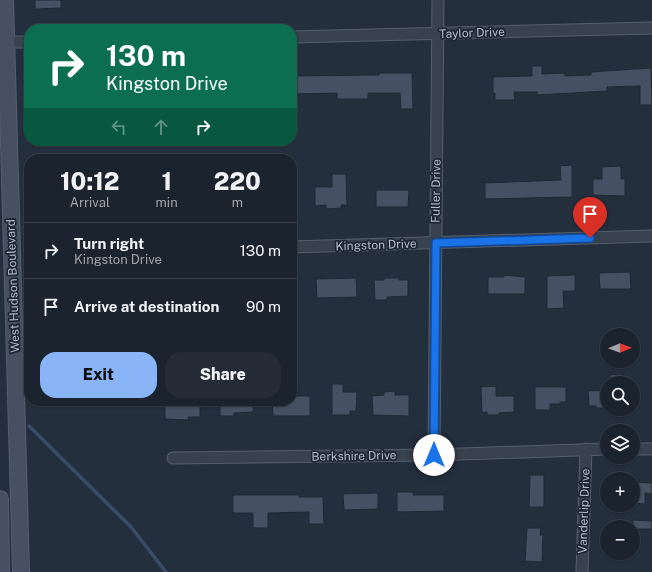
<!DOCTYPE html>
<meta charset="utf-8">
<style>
:root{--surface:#1b232e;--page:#242b36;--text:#f1f3f6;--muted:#a0a4aa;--line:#39404a;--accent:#8ab4f8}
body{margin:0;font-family:"Public Sans",sans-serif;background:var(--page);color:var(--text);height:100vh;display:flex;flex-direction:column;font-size:15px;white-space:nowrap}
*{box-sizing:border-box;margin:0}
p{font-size:13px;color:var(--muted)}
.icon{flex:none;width:22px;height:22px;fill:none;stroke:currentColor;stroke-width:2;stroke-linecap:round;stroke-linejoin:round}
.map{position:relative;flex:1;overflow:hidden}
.details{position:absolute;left:24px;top:154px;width:273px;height:252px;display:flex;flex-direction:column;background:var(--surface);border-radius:16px;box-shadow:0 1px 3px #0004,0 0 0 1px var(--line)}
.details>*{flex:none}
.guide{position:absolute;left:24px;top:24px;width:273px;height:122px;border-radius:16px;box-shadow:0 1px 3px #0004,0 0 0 1px var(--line);background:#0b6e4f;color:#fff;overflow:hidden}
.needle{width:26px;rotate:89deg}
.controls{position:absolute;left:600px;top:328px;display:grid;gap:8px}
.controls a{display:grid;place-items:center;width:40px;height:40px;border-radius:50%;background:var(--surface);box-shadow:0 1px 3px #0004,0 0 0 1px var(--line);font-size:20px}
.pin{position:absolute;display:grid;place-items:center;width:34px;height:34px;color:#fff;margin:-41px -17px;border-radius:50% 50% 50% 0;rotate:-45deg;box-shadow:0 0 4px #0007}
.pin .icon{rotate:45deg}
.me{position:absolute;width:44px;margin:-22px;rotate:0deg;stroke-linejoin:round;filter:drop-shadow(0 0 3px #0008)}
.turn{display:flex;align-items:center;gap:14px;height:84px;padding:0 16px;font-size:18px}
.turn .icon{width:52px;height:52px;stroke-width:2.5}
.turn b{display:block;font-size:28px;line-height:34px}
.lanes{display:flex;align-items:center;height:38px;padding:0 16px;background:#0003;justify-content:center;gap:20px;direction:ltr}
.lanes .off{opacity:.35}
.eta{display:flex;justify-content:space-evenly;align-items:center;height:68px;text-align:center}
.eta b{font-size:24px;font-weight:800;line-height:28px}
.action{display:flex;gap:8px;margin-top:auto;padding:8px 16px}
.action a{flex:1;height:46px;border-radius:16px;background:var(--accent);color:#111;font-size:16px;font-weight:800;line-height:46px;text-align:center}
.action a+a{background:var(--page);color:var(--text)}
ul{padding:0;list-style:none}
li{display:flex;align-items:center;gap:12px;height:56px;padding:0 16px;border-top:1px solid var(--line)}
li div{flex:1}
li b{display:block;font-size:15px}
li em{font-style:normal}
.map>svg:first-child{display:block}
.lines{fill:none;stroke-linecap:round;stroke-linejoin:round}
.stream{stroke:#394c67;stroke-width:3.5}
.building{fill:#455162;stroke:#1f2835}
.street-casing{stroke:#565f6c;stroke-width:13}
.secondary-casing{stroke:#565f6c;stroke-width:18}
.street{stroke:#38414e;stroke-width:11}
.secondary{stroke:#465061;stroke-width:16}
.route-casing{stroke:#114b97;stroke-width:10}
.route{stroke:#1a73e8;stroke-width:7}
.labels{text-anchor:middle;stroke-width:3.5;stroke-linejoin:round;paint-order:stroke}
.street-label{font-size:12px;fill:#b4bcc9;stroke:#1d2633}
</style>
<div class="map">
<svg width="652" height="572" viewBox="0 0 652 572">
<rect width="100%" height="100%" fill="#242f3e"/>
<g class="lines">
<path class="stream" d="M 29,426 L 131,527 L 166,572"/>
</g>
<g class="building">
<path d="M 35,0 L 61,0 L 61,8 L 35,9 Z"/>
<path d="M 532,66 L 542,66 L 542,74 L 564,73 L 565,76 L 591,75 L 591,72 L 651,68 L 652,105 L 640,105 L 640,86 L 607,87 L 607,91 L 537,95 L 537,92 L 514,92 L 515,100 L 495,100 L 495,93 L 493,93 L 493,77 L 532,76 Z"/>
<path d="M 379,73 L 412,73 L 413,109 L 401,109 L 400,93 L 368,93 L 368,99 L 337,99 L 337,93 L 292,94 L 292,76 L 379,75 Z"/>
<path d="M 572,165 L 572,197 L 485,199 L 485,183 L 561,180 L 560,166 Z"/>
<path d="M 621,166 L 621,179 L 625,179 L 625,196 L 593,195 L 593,179 L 602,179 L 602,167 Z"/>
<path d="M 332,174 L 346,174 L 347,205 L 341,205 L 341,208 L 326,209 L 326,205 L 315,206 L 315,187 L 332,187 Z"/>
<path d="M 376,190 L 409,190 L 408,207 L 376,207 Z"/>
<path d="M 630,272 L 631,289 L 600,289 L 599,273 Z"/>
<path d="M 504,275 L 525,277 L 525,294 L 488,294 L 488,277 L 504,277 Z"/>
<path d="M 575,275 L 575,291 L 563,291 L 564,308 L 547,309 L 547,276 Z"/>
<path d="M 356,278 L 357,297 L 317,298 L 316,279 Z"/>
<path d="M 384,278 L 399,278 L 399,280 L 408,280 L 408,296 L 387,297 L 387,300 L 375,300 L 374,280 L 384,280 Z"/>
<path d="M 622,374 L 622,383 L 610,383 L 610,375 Z"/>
<path d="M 332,384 L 343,384 L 343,392 L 357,392 L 356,411 L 350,411 L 350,415 L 332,415 Z"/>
<path d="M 496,386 L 496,396 L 514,396 L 514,412 L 499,413 L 499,415 L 487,415 L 487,412 L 482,413 L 481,387 Z"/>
<path d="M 535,387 L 566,387 L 566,402 L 560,402 L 560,404 L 550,404 L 550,410 L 535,410 Z"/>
<path d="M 607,390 L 607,408 L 596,408 L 596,406 L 589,406 L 588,391 Z"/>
<path d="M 395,391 L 395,395 L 409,395 L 409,416 L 373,415 L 372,396 L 384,395 L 384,392 Z"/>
<path d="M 292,396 L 310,396 L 310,416 L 273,416 L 272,401 L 292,401 Z"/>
<path d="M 185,401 L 198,401 L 198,403 L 200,403 L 200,417 L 188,417 L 189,420 L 165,419 L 165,403 L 185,403 Z"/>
<path d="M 220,401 L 253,401 L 253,412 L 234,413 L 234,416 L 220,416 Z"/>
<path d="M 530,475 L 544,475 L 544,507 L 529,507 Z"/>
<path d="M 633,482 L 652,483 L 652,494 L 645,493 L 645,504 L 633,503 Z"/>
<path d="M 397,492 L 413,492 L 413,495 L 444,495 L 444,511 L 397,512 Z"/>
<path d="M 378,493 L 378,509 L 344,510 L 343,494 Z"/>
<path d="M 233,495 L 299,495 L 299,497 L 323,497 L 324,524 L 309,524 L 309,512 L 268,513 L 268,528 L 253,528 L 253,513 L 233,513 Z"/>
<path d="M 633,520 L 652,521 L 652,529 L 633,529 Z"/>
<path d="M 527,528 L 541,528 L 540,535 L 543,535 L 542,562 L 525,561 Z"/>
</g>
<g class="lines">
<g class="street-casing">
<g id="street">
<path d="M 292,37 L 652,28"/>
<path d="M 0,42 L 29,42"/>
<path d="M 292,247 L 652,236"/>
<path d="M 633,449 L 652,449"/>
<path d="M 434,455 L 438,0"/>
<path d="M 173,458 L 434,455 L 607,449"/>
<path d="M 582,572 L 586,449"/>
</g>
</g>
<g class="secondary-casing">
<g id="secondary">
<path d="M 5,0 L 21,572"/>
<path d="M 0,499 L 1,572"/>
</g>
</g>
<use href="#street" class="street"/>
<use href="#secondary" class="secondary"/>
</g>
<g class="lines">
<g class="route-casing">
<path id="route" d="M 434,455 L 436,243 L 590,238"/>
</g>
<use href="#route" class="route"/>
</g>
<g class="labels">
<g class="street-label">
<text transform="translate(472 33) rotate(-2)" y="4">Taylor Drive</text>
<text transform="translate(436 191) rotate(-89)" y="4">Fuller Drive</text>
<text transform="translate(376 245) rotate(-2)" y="4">Kingston Drive</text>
<text transform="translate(13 286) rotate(-92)" y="4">West Hudson Boulevard</text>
<text transform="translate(354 456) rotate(-1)" y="4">Berkshire Drive</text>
<text transform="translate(584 511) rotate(-88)" y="4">Vanderlip Drive</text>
</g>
</g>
</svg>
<div class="controls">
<a><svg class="needle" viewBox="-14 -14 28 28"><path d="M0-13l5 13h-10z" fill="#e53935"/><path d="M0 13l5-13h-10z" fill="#a0a4aa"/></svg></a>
<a><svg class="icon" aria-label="search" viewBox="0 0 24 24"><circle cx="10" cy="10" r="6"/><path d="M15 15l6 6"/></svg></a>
<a><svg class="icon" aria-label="layers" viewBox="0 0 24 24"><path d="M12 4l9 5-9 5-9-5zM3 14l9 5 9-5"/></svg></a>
<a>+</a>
<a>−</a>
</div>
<div class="pin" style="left:590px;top:238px;background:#d93025"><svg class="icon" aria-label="arrive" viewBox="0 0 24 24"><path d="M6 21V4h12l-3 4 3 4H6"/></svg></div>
<svg class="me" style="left:434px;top:455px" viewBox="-20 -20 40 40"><circle r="19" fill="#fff"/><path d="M0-13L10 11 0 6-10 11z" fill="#1a73e8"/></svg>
<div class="guide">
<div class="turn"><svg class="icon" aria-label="right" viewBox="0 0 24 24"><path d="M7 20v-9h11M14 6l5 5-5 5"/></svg><div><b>130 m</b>Kingston Drive</div></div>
<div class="lanes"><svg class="icon off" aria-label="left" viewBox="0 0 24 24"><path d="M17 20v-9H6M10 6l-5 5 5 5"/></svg><svg class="icon off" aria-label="ahead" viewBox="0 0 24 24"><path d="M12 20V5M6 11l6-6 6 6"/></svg><svg class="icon" aria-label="right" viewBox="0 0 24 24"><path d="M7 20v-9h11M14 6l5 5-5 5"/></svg></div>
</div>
<section class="details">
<div class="eta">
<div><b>10:12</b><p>Arrival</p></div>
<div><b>1</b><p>min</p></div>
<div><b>220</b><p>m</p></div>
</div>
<ul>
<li><svg class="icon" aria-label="right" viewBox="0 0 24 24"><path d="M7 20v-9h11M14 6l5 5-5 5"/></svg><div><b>Turn right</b><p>Kingston Drive</p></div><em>130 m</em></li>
<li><svg class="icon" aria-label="arrive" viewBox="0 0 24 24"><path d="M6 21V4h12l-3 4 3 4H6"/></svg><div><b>Arrive at destination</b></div><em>90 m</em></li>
</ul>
<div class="action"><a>Exit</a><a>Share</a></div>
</section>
</div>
